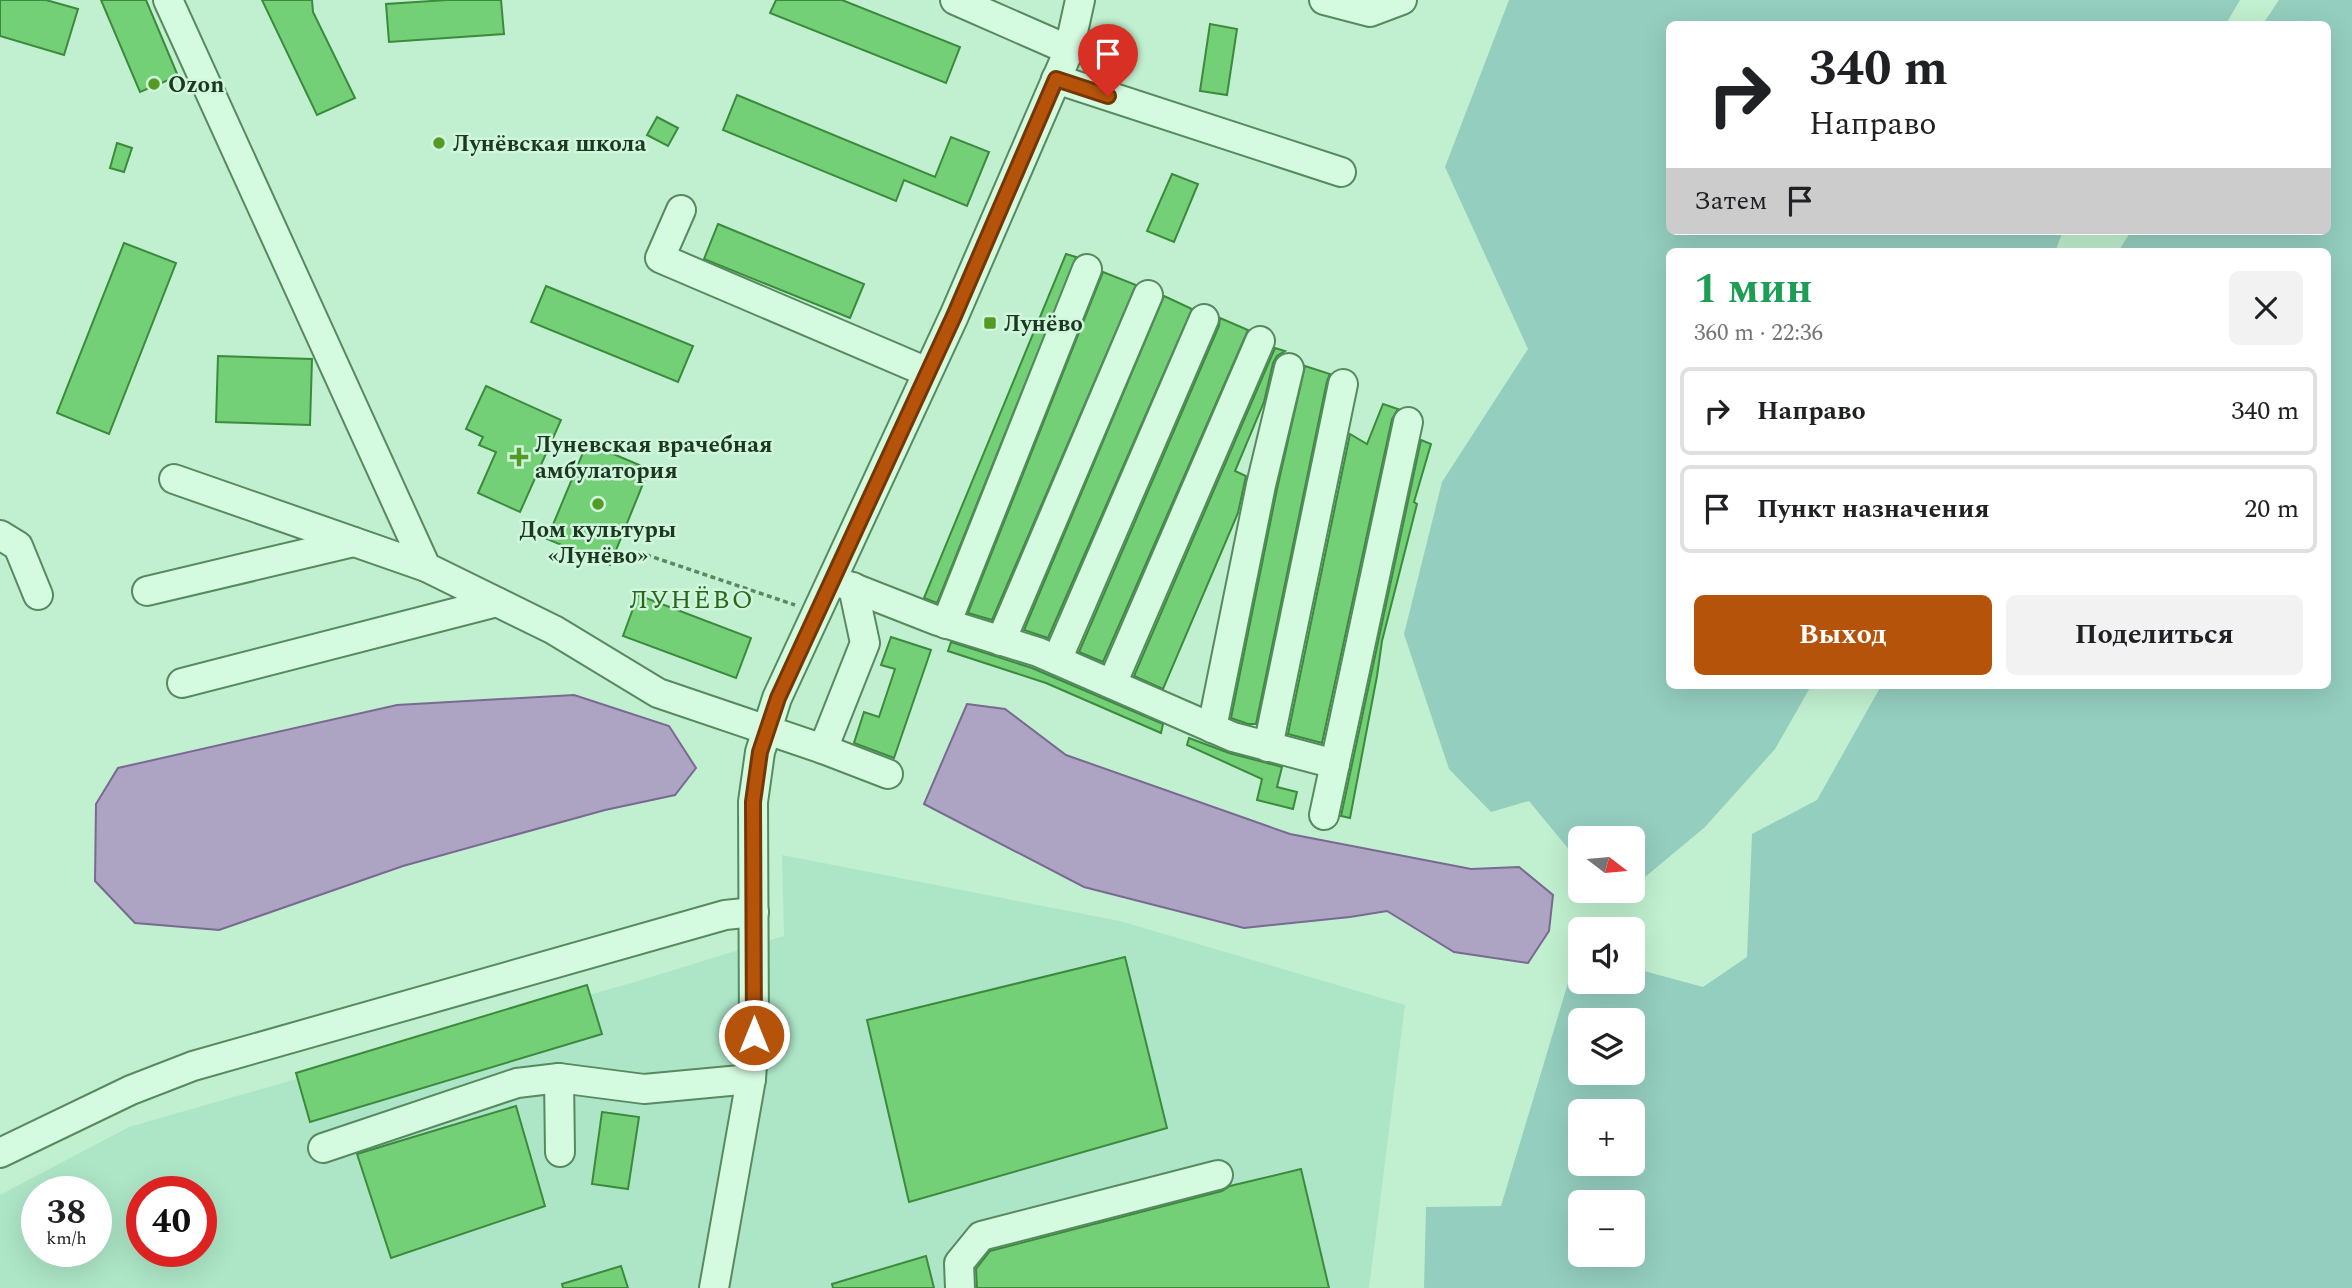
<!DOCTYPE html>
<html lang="ru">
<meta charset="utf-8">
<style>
:root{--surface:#fff;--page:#f2f2f2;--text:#202124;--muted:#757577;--line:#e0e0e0;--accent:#b45309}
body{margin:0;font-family:Spectral,serif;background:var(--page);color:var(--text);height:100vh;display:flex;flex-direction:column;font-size:26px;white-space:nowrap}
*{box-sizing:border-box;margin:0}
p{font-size:23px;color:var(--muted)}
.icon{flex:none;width:38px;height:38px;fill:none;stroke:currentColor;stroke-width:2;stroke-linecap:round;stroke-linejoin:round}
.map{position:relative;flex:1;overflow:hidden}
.panel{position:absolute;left:1666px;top:248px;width:665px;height:441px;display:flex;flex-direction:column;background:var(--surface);border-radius:10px;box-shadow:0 7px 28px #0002}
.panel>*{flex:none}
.banner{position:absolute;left:1666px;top:21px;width:665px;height:214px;border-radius:10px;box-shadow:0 7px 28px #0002;background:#fff;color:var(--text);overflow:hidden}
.needle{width:46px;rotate:106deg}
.tools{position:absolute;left:1568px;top:826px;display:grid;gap:14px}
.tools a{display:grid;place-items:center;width:77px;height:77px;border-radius:10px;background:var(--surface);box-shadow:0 7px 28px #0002;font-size:35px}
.speed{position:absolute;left:21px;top:1176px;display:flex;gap:14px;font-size:35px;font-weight:700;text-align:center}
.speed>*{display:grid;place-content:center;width:91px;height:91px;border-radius:50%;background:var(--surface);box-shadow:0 7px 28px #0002;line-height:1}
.speed small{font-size:18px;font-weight:400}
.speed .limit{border:10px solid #d22;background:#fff;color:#111}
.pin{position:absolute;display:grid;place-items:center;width:60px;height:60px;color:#fff;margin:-72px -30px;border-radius:50% 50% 50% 0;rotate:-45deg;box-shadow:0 0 7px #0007}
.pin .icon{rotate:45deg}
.me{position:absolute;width:77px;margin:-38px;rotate:0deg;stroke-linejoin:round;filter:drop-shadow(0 0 5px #0008)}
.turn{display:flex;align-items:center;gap:24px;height:147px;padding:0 28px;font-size:32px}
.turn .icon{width:91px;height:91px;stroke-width:2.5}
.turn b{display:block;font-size:49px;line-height:60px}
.then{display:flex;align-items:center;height:66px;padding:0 28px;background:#0003;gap:14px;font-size:26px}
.round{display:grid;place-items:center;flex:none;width:74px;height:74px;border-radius:10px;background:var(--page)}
.headline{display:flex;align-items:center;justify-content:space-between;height:119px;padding:0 28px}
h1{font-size:42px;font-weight:700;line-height:52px;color:#1e9e55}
.primary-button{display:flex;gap:14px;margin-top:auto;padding:14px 28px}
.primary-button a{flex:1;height:80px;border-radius:10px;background:var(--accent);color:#fff;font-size:28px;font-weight:700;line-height:80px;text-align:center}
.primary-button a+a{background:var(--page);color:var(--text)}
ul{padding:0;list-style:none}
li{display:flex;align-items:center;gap:21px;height:88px;margin:0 14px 10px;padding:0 14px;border:4px solid var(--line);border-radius:10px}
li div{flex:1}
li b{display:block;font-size:26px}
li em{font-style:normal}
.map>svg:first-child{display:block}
.farmland{fill:#ade6c7;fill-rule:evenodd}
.green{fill:#94cebe;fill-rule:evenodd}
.water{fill:#ada3c2;stroke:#786a90;stroke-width:2}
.building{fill:#74d077;stroke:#3c8a3d;stroke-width:2}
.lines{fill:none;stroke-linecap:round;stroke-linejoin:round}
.minor-casing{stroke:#578a5f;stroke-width:32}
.path{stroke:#578a5f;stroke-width:3.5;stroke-dasharray:5 3.5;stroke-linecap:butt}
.minor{stroke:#d4fae0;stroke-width:28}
.route-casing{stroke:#753606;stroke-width:18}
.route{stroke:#b45309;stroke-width:12}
.poi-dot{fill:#549b25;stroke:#d0f7dd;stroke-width:2.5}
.labels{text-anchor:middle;stroke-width:5;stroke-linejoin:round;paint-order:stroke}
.poi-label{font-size:23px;font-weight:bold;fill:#1c381f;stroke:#d0f7dd;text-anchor:start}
.quarter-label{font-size:26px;letter-spacing:2px;fill:#28671a;stroke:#d0f7dd}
</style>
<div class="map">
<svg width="2352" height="1288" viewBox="0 0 2352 1288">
<rect width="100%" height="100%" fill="#c0f0cf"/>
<path class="farmland" d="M 782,855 L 1120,921 L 1405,1005 L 1369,1288 L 0,1288 L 0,1195 L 129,1127 L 638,981 L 784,936 ZM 37,1192 L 96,1192 L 96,1251 L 37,1251 ZM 142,1192 L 201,1192 L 201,1251 L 142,1251 Z"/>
<g class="green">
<path d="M 1509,0 L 2240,0 L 2226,24 L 1670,24 L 1670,231 L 2063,231 L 2055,252 L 1670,252 L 1670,686 L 1811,686 L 1775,749 L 1705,827 L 1633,887 L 1633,838 L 1580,838 L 1580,863 L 1529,801 L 1491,812 L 1449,769 L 1404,634 L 1442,482 L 1528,349 L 1445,167 Z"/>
<path d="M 2279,0 L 2352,0 L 2352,1288 L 1424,1288 L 1426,1207 L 1501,1206 L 1577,953 L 1580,954 L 1580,982 L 1633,982 L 1633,968 L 1703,987 L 1747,957 L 1752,834 L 1817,800 L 1881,686 L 2328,686 L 2328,252 L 2118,252 L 2131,231 L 2328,231 L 2328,24 L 2263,24 ZM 1580,1020 L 1633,1020 L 1633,1073 L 1580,1073 ZM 1580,1111 L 1633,1111 L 1633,1164 L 1580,1164 ZM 1580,1202 L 1633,1202 L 1633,1255 L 1580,1255 Z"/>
</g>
<g class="water">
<path d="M 574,695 L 669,726 L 696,768 L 675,795 L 605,810 L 403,866 L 219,930 L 135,923 L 95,881 L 96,804 L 118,768 L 397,705 Z"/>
<path d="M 967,704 L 1005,709 L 1066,755 L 1290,834 L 1471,869 L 1519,867 L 1553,895 L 1549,931 L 1528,963 L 1454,952 L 1387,911 L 1350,917 L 1244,928 L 1084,887 L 924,804 Z"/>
</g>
<g class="building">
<path d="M 0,0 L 46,0 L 78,9 L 64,55 L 0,36 Z"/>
<path d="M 101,0 L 146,0 L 178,76 L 140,92 Z"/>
<path d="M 262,0 L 312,0 L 313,12 L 355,98 L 317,115 Z"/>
<path d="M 447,0 L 501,0 L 504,34 L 389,42 L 386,4 Z"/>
<path d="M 776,0 L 842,0 L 960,47 L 946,83 L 770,13 Z"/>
<path d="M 1210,24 L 1237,29 L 1227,95 L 1200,91 Z"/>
<path d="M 737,95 L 935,177 L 951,137 L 989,152 L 967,206 L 904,180 L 896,201 L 723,130 Z"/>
<path d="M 657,117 L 678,128 L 668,146 L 647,135 Z"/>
<path d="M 117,143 L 132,148 L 124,172 L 110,168 Z"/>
<path d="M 1172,174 L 1198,184 L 1174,242 L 1147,231 Z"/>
<path d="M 718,224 L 864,284 L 850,318 L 704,259 Z"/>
<path d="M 124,243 L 176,263 L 109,434 L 57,413 Z"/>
<path d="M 1066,254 L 1076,257 L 937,603 L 924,598 Z"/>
<path d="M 1103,272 L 1136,285 L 992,620 L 968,613 Z"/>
<path d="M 546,286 L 693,346 L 678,382 L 531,322 Z"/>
<path d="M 1164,296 L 1192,309 L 1048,638 L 1024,630 Z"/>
<path d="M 1220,318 L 1248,330 L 1103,662 L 1079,652 L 1219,326 Z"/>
<path d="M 1275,348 L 1285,351 L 1277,356 L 1273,363 L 1264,402 L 1235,471 L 1246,476 L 1238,513 L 1163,689 L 1134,676 Z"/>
<path d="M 218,356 L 312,359 L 310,425 L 216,422 Z"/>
<path d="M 1305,366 L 1330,374 L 1327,381 L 1256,724 L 1248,724 L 1231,718 L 1277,489 Z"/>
<path d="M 486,386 L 561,420 L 520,512 L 478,493 L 496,452 L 479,445 L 483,437 L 466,429 Z"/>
<path d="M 1383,404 L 1398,409 L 1392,419 L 1322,743 L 1288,734 L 1350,434 L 1367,444 Z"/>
<path d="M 1421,440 L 1431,444 L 1414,502 L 1417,504 L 1382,641 L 1377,676 L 1350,818 L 1341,816 Z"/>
<path d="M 587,443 L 649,469 L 610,565 L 547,539 Z"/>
<path d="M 638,595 L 751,638 L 736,678 L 623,636 Z"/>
<path d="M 891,637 L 931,650 L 894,758 L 854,743 L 864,712 L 879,717 L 895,669 L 881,665 Z"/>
<path d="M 951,642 L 1032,668 L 1163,724 L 1161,733 L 1046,683 L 948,651 Z"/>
<path d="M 1189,738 L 1229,753 L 1282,767 L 1277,787 L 1297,792 L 1293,809 L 1257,800 L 1262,779 L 1187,745 Z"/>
<path d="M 1125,957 L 1167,1128 L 909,1202 L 867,1020 Z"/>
<path d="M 587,985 L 602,1034 L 310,1122 L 296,1073 Z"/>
<path d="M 516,1106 L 545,1206 L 391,1258 L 357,1154 Z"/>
<path d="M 602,1112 L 639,1117 L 628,1189 L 592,1184 Z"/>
<path d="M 1301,1169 L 1329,1288 L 977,1288 L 976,1269 L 990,1251 L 1222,1191 L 1230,1186 Z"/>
<path d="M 926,1256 L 934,1288 L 833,1288 L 832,1284 Z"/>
<path d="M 621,1266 L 628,1288 L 563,1288 L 562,1284 Z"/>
</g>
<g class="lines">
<g class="minor-casing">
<g id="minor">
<path d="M 168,0 L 426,567 L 554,630 L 658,693 L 823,749 L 865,643 L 853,587"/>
<path d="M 955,0 L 1069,50"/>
<path d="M 1324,0 L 1370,12 L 1402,0"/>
<path d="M 1056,79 L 1341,172"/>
<path d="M 681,210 L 660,258 L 927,372"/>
<path d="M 174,479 L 426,567"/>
<path d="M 0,535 L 18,546 L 38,595"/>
<path d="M 841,583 L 938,621 L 1038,652 L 1233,737 L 1335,764"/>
<path d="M 147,591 L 354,542"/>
<path d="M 946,624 L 1087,269"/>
<path d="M 1001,641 L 1148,295"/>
<path d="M 1057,660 L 1204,319"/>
<path d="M 182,683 L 497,602"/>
<path d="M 1112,684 L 1260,341"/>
<path d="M 1212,728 L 1261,485 L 1289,368"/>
<path d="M 1268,747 L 1343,384"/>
<path d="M 823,749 L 888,774"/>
<path d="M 1324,815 L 1408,422"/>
<path d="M 559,1078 L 560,1152"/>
<path d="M 323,1148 L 517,1083 L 559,1078 L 644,1089 L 751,1079"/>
<path d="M 0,1153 L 131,1090 L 193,1066 L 725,915 L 754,912"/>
<path d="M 714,1288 L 751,1079 L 754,1035 L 753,802 L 760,752 L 777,698 L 954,316 L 1069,50 L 1080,0"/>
<path d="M 960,1288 L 959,1263 L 981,1236 L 1218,1175"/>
</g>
</g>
<path class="path" d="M 638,552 L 795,605"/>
<use href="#minor" class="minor"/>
</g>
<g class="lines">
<g class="route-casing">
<path id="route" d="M 754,1035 L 753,802 L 760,752 L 778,698 L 954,316 L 1056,79 L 1108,96"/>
</g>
<use href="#route" class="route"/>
</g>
<g class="poi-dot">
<circle cx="154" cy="84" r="7"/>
<circle cx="439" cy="143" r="7"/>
<rect x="983" y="316" width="14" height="14" rx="3.5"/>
<path d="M515.5 446.5h7v7h7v7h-7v7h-7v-7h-7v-7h7z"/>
<circle cx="598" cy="504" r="7"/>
</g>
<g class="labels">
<g class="poi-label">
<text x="168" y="92">Ozon</text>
<text x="453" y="151">Лунёвская школа</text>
<text x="1004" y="331">Лунёво</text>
<text x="535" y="452">Луневская врачебная<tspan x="535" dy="26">амбулатория</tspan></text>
<text x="598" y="537" text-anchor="middle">Дом культуры<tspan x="598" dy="26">«Лунёво»</tspan></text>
</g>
<g class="quarter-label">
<text x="692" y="608">ЛУНЁВО</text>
</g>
</g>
</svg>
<div class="tools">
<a><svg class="needle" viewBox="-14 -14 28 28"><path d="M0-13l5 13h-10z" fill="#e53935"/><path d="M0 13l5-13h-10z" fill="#757577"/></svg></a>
<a><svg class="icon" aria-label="sound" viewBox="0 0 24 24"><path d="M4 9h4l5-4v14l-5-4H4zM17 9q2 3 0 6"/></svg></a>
<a><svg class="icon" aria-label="layers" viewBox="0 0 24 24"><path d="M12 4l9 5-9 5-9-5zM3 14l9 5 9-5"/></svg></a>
<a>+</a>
<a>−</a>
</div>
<div class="speed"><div>38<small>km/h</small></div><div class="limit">40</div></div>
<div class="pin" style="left:1108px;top:96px;background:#d93025"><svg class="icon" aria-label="arrive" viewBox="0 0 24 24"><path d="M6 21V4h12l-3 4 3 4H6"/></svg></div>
<svg class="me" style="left:754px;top:1035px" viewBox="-20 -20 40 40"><circle r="17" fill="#b45309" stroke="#fff" stroke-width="3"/><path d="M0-11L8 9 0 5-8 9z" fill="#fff"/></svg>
<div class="banner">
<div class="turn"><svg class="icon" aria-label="right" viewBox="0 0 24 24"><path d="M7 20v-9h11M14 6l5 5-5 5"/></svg><div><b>340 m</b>Направо</div></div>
<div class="then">Затем<svg class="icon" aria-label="arrive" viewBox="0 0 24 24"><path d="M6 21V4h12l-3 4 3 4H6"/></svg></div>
</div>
<section class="panel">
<div class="headline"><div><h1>1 мин</h1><p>360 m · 22:36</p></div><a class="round"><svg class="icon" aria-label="close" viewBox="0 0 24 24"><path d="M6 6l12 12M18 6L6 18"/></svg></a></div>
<ul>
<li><svg class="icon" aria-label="right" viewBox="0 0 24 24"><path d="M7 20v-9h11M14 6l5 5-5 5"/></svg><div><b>Направо</b></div><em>340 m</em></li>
<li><svg class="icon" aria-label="arrive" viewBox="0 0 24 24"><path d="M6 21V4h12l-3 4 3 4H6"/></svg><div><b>Пункт назначения</b></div><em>20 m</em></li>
</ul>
<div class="primary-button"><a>Выход</a><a>Поделиться</a></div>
</section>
</div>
